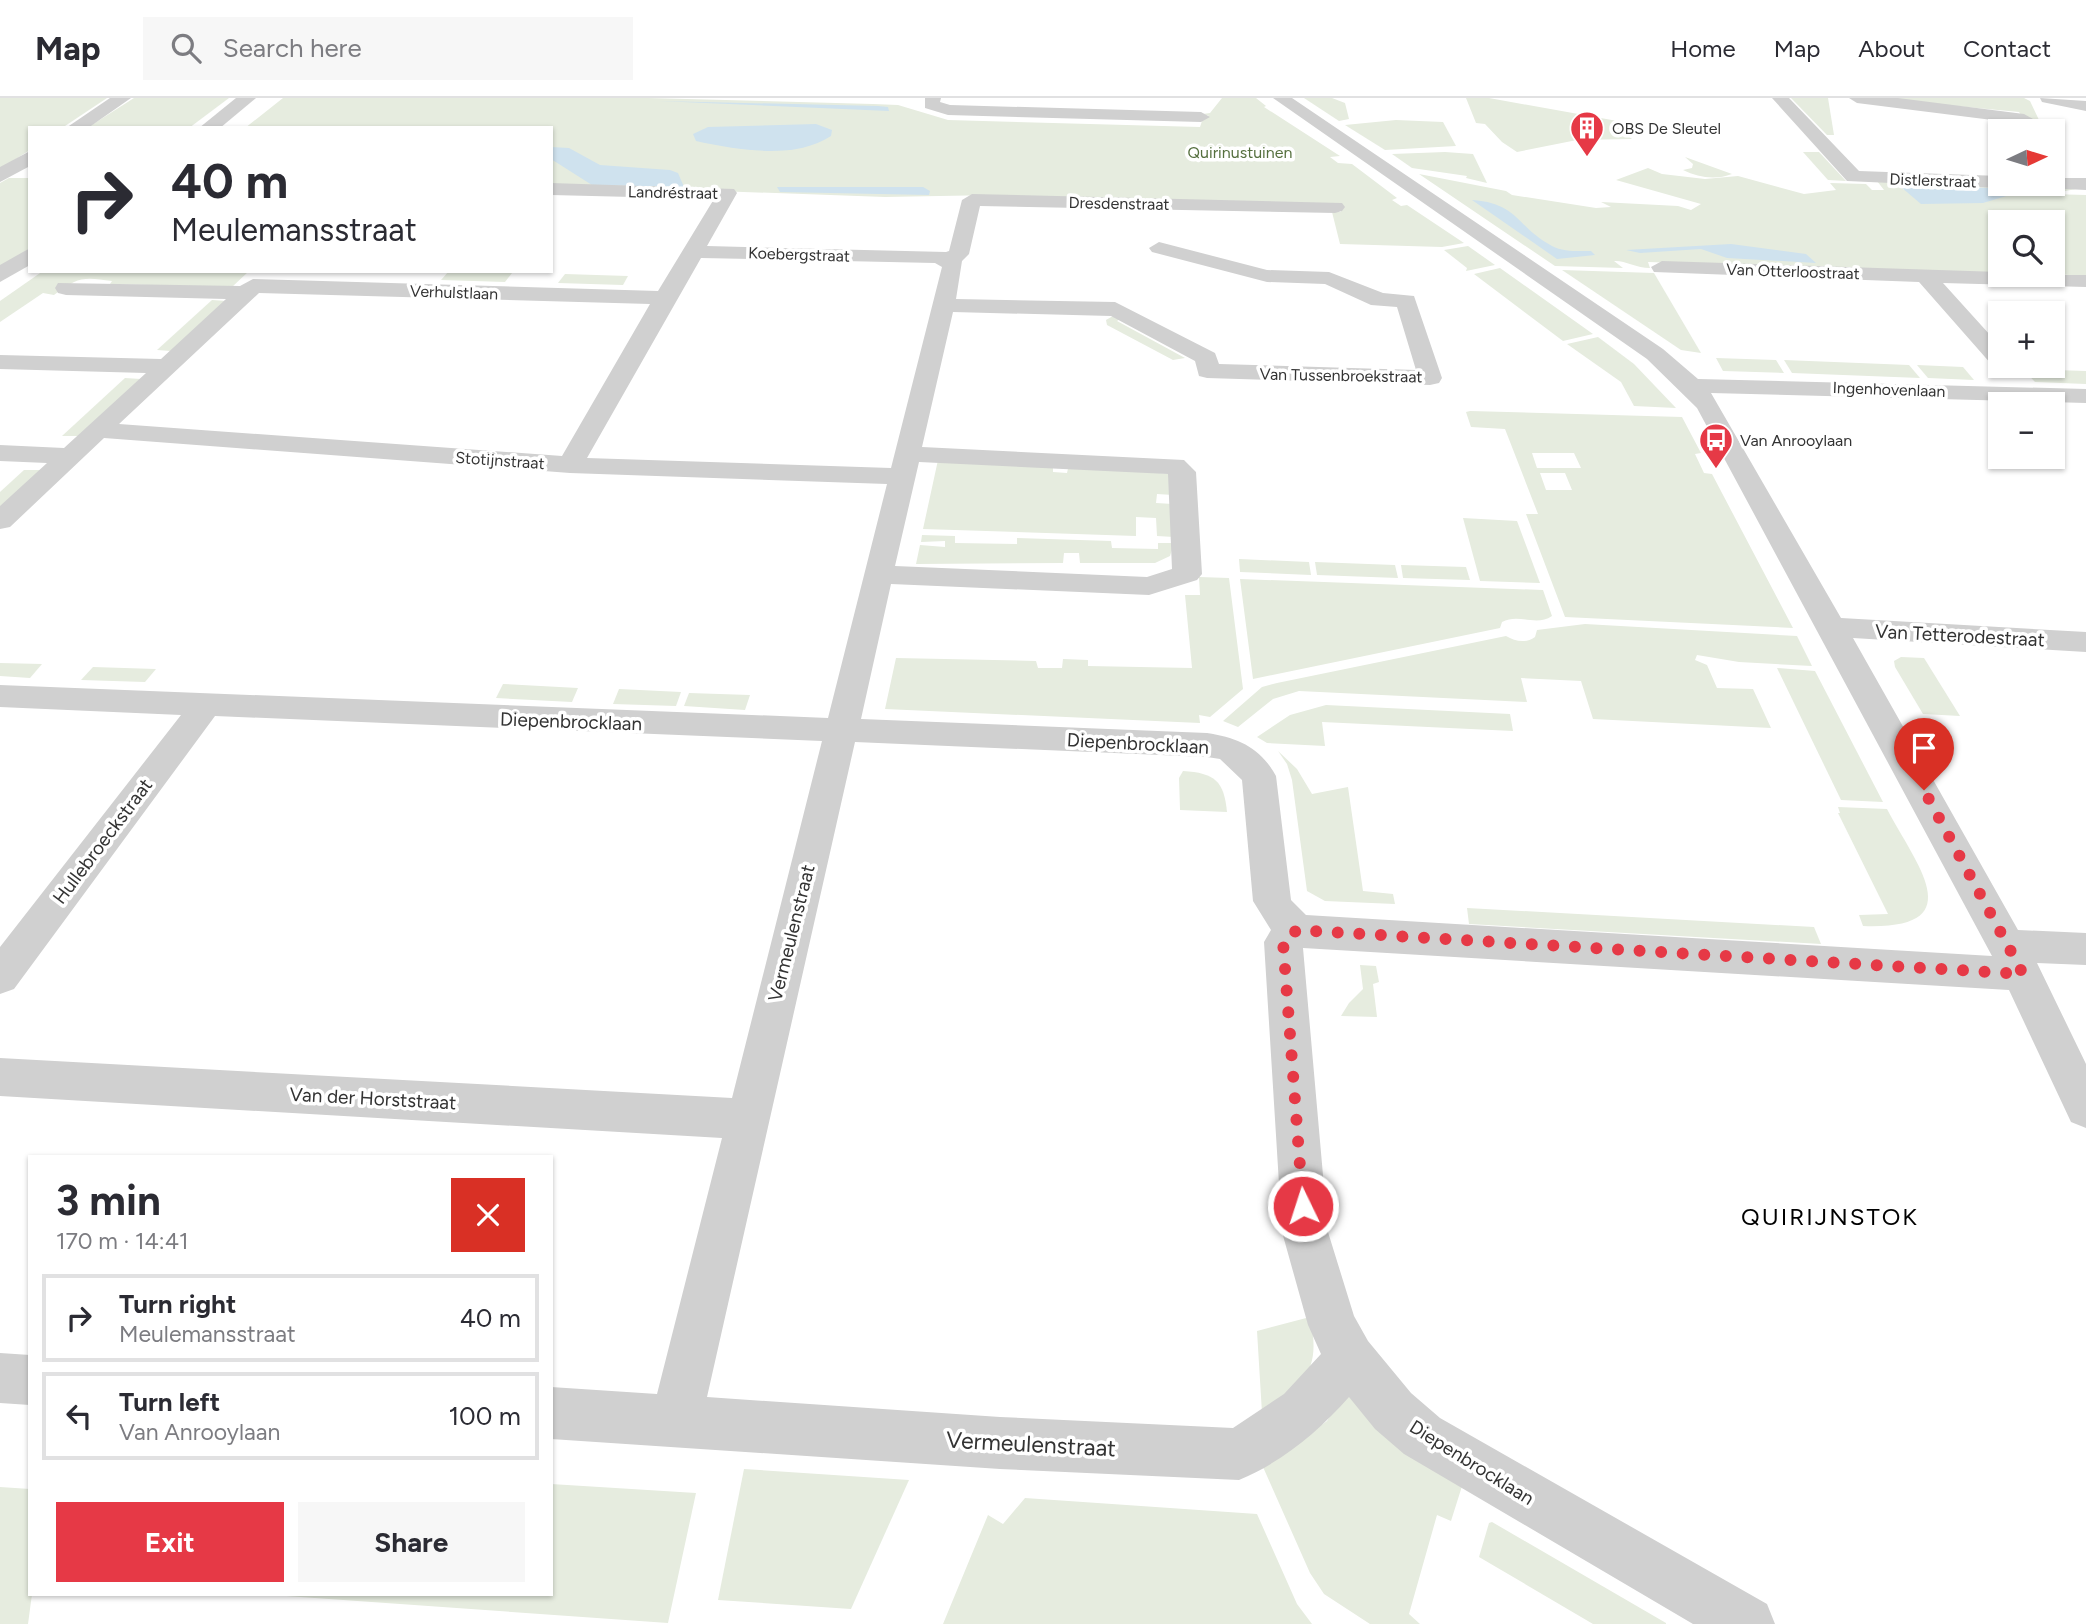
<!DOCTYPE html>
<meta charset="utf-8">
<style>
:root{--surface:#fff;--page:#f7f7f7;--text:#2b2b33;--muted:#7c7c81;--line:#e1e1e2;--accent:#e63946}
body{margin:0;font-family:Figtree,sans-serif;background:var(--page);color:var(--text);height:100vh;display:flex;flex-direction:column;font-size:26px;white-space:nowrap}
*{box-sizing:border-box;margin:0}
p{font-size:23px;color:var(--muted)}
.icon{flex:none;width:38px;height:38px;fill:none;stroke:currentColor;stroke-width:2;stroke-linecap:round;stroke-linejoin:round}
.map{position:relative;flex:1;overflow:hidden}
.details{position:absolute;left:28px;top:1057px;width:525px;height:441px;display:flex;flex-direction:column;background:var(--surface);border-radius:0px;box-shadow:0 2px 5px #0004}
.details>*{flex:none}
.hud{position:absolute;left:28px;top:28px;width:525px;height:147px;border-radius:0px;box-shadow:0 2px 5px #0004;background:#fff;color:var(--text);overflow:hidden}
.needle{width:46px;rotate:86deg}
.fabs{position:absolute;left:1988px;top:21px;display:grid;gap:14px}
.fabs a{display:grid;place-items:center;width:77px;height:77px;border-radius:0px;background:var(--surface);box-shadow:0 2px 5px #0004;font-size:35px}
.pin{position:absolute;display:grid;place-items:center;width:60px;height:60px;color:#fff;margin:-72px -30px;border-radius:50% 50% 50% 0;rotate:-45deg;box-shadow:0 0 7px #0007}
.pin .icon{rotate:45deg}
.me{position:absolute;width:77px;margin:-38px;rotate:356deg;stroke-linejoin:round;filter:drop-shadow(0 0 5px #0008)}
.turn{display:flex;align-items:center;gap:24px;height:147px;padding:0 28px;font-size:32px}
.turn .icon{width:91px;height:91px;stroke-width:2.5}
.turn b{display:block;font-size:49px;line-height:60px}
.round{display:grid;place-items:center;flex:none;width:74px;height:74px;border-radius:0px;background:var(--page)}
.head{display:flex;align-items:center;justify-content:space-between;height:119px;padding:0 28px}
h1{font-size:42px;font-weight:700;line-height:52px}
.primary-button{display:flex;gap:14px;margin-top:auto;padding:14px 28px}
.primary-button a{flex:1;height:80px;border-radius:0px;background:var(--accent);color:#fff;font-size:28px;font-weight:700;line-height:80px;text-align:center}
.primary-button a+a{background:var(--page);color:var(--text)}
ul{padding:0;list-style:none}
li{display:flex;align-items:center;gap:21px;height:88px;margin:0 14px 10px;padding:0 14px;border:4px solid var(--line);border-radius:0px}
li div{flex:1}
li b{display:block;font-size:26px}
li em{font-style:normal}
header{display:flex;align-items:center;gap:42px;box-sizing:border-box;height:98px;padding:0 35px;background:var(--surface);border-bottom:2px solid var(--line)}
header strong{font-size:33px}
nav{display:flex;gap:38px;margin-inline-start:auto;font-size:24px}
.search{width:490px;height:63px;background:var(--page);display:flex;align-items:center;gap:18px;box-sizing:border-box;padding:0 24px;border-radius:0px;color:var(--muted);font-size:26px}
.map>svg:first-child{display:block}
.green{fill:#e6ecdf;fill-rule:evenodd}
.water{fill:#cfe2ee}
.lines{fill:none;stroke-linecap:round;stroke-linejoin:round}
.minor{fill:#d0d0d0;fill-rule:evenodd}
.tertiary{fill:#d0d0d0;fill-rule:evenodd}
.route{stroke:#e63946;stroke-width:12;stroke-dasharray:0 21.6}
.labels{text-anchor:middle;stroke-width:7;stroke-linejoin:round;paint-order:stroke}
.far-poi-label{font-size:16px;fill:#333;stroke:#fff;text-anchor:start}
.far-park-label{font-size:16px;fill:#56703f;stroke:#fff}
.far-street-label{font-size:16px;fill:#333;stroke:#fff}
.street-label{font-size:19px;fill:#333;stroke:#fff}
.near-street-label{font-size:23px;fill:#333;stroke:#fff}
.near-neighbourhood-label{font-size:24px;letter-spacing:2px;fill:#000;stroke:#fff}
</style>
<header>
<strong>Map</strong>
<div class="search"><svg class="icon" aria-label="search" viewBox="0 0 24 24"><circle cx="10" cy="10" r="6"/><path d="M15 15l6 6"/></svg>Search here</div>
<nav><a>Home</a><a>Map</a><a>About</a><a>Contact</a></nav>
</header>
<div class="map">
<svg width="2086" height="1526" viewBox="0 0 2086 1526">
<rect width="100%" height="100%" fill="#fff"/>
<g class="green">
<path d="M 0,0 L 107,0 L 62,30 L 30,30 L 30,52 L 3,69 L 0,69 Z"/>
<path d="M 134,0 L 229,0 L 189,30 L 87,30 Z"/>
<path d="M 283,0 L 648,0 L 873,6 L 898,7 L 948,22 L 1200,29 L 1203,20 L 1209,18 L 1203,16 L 1210,15 L 1222,0 L 1256,0 L 1266,8 L 1264,9 L 1340,58 L 1330,59 L 1338,65 L 1352,66 L 1397,100 L 1392,102 L 1401,108 L 1407,107 L 1464,145 L 1442,149 L 1340,146 L 1332,114 L 1341,114 L 1338,107 L 994,97 L 885,99 L 551,87 L 551,30 L 245,30 Z"/>
<path d="M 1304,0 L 1332,0 L 1345,5 L 1349,21 L 1339,23 Z"/>
<path d="M 1466,0 L 1489,0 L 1623,24 L 1622,33 L 1632,41 L 1577,42 L 1517,54 L 1502,44 L 1485,26 L 1476,25 Z"/>
<path d="M 1791,0 L 1828,0 L 1834,37 L 1827,37 Z"/>
<path d="M 1872,0 L 2024,0 L 2030,3 L 2039,22 L 2023,20 L 2019,14 Z"/>
<path d="M 1396,22 L 1443,24 L 1456,48 L 1385,52 L 1345,27 Z"/>
<path d="M 1445,54 L 1473,56 L 1487,85 L 1466,80 L 1467,78 L 1412,70 L 1392,56 Z"/>
<path d="M 1803,54 L 1819,54 L 1846,83 L 1828,82 Z"/>
<path d="M 1685,59 L 1732,76 C 1716,82 1699,80 1683,72 L 1692,70 L 1693,66 Z"/>
<path d="M 1648,70 L 1662,76 L 1705,81 L 1738,78 L 1804,96 L 1836,92 L 1830,85 L 1866,86 L 1872,92 L 1884,92 L 1877,83 L 2073,89 L 2076,91 L 2049,96 L 2086,97 L 2086,178 L 2053,176 L 2053,124 L 2000,124 L 2000,175 L 1648,164 L 1650,170 C 1636,170 1624,162 1614,163 L 1623,170 L 1555,168 L 1419,76 L 1506,93 L 1512,97 L 1596,110 L 1611,109 L 1601,104 L 1678,108 L 1691,112 L 1701,106 L 1616,82 ZM 1902,89 L 2001,90 L 2010,94 L 1904,92 Z"/>
<path d="M 9,80 L 30,80 L 30,150 L 0,170 L 0,85 Z"/>
<path d="M 1468,148 L 1495,167 L 1466,173 L 1467,170 L 1444,152 Z"/>
<path d="M 1500,170 L 1593,236 L 1563,243 L 1474,176 Z"/>
<path d="M 1562,172 L 1654,175 L 1701,255 L 1681,252 Z"/>
<path d="M 43,173 L 249,173 L 232,189 L 110,186 L 112,183 C 85,179 78,178 54,197 L 43,195 L 0,224 L 0,203 Z"/>
<path d="M 449,173 L 512,175 L 505,184 L 441,182 Z"/>
<path d="M 565,176 L 628,178 L 623,187 L 558,185 Z"/>
<path d="M 212,202 L 226,203 L 171,253 L 157,252 Z"/>
<path d="M 1113,218 L 1120,221 L 1117,223 L 1185,260 L 1173,262 L 1107,227 L 1106,222 Z"/>
<path d="M 1598,239 L 1634,266 L 1676,310 L 1634,308 L 1621,284 L 1567,246 Z"/>
<path d="M 1716,260 L 1776,262 L 1784,275 L 1723,273 Z"/>
<path d="M 1784,262 L 1909,267 L 1920,280 L 1792,275 Z"/>
<path d="M 1917,267 L 1963,269 L 1974,282 L 1928,280 Z"/>
<path d="M 2023,271 L 2086,273 L 2086,286 L 2035,284 Z"/>
<path d="M 125,280 L 141,281 L 78,338 L 62,338 Z"/>
<path d="M 1470,313 L 1682,319 L 1701,355 L 1695,356 L 1704,375 L 1712,376 L 1793,530 L 1565,519 L 1526,416 L 1538,416 L 1505,331 L 1471,329 L 1466,314 ZM 1532,355 L 1574,355 L 1581,370 L 1537,370 ZM 1540,375 L 1565,375 L 1572,392 L 1546,392 Z"/>
<path d="M 938,362 L 1053,365 L 1053,374 L 1067,375 L 1069,366 L 1169,376 L 1173,397 L 1157,396 L 1156,405 L 1173,406 L 1174,439 L 1157,438 L 1156,420 L 1136,419 L 1136,438 L 923,431 Z"/>
<path d="M 24,372 L 41,372 L 0,410 L 0,394 Z"/>
<path d="M 1463,420 L 1517,423 L 1540,485 L 1480,483 Z"/>
<path d="M 922,437 L 955,438 L 955,445 L 1017,446 L 1017,440 L 1111,443 L 1112,450 L 1158,451 L 1158,445 L 1174,445 L 1170,458 L 1155,465 L 1080,465 L 1079,455 L 1064,455 L 1063,465 L 916,466 L 920,447 L 945,449 L 945,443 L 921,444 Z"/>
<path d="M 1239,461 L 1309,464 L 1311,477 L 1240,474 Z"/>
<path d="M 1315,464 L 1395,467 L 1398,480 L 1317,477 Z"/>
<path d="M 1401,467 L 1466,469 L 1470,482 L 1403,480 Z"/>
<path d="M 1199,479 L 1229,480 L 1243,591 L 1210,619 L 1199,617 L 1200,625 L 885,611 L 896,560 L 1036,563 L 1038,570 L 1062,570 L 1063,561 L 1088,562 L 1088,568 L 1192,570 L 1185,497 L 1200,497 Z"/>
<path d="M 1240,481 L 1543,492 L 1552,518 C 1536,529 1519,515 1502,524 L 1500,530 L 1253,581 Z"/>
<path d="M 1585,526 L 1797,538 L 1812,568 L 1739,564 L 1697,557 L 1695,562 L 1707,567 L 1717,590 L 1753,591 L 1771,630 L 1593,621 L 1581,583 L 1521,580 L 1527,604 L 1299,593 L 1273,601 L 1238,629 L 1223,623 L 1262,589 L 1277,585 L 1506,538 C 1515,543 1525,546 1535,539 L 1537,532 Z"/>
<path d="M 1901,559 L 1924,560 L 1960,618 L 1923,616 L 1895,569 L 1894,563 Z"/>
<path d="M 0,565 L 42,566 L 30,580 L 0,578 Z"/>
<path d="M 93,569 L 156,571 L 145,584 L 81,582 Z"/>
<path d="M 1777,570 L 1815,573 L 1883,704 L 1841,702 Z"/>
<path d="M 503,586 L 578,590 L 572,604 L 496,600 Z"/>
<path d="M 619,591 L 681,594 L 676,608 L 613,606 Z"/>
<path d="M 689,595 L 750,597 L 745,612 L 684,608 Z"/>
<path d="M 1326,607 L 1510,616 L 1513,633 L 1322,624 L 1325,648 L 1267,645 L 1257,639 L 1290,617 Z"/>
<path d="M 1278,653 L 1297,671 L 1312,696 L 1348,689 L 1363,793 L 1393,796 L 1395,806 L 1325,803 L 1307,793 L 1292,682 L 1287,666 Z"/>
<path d="M 1183,673 C 1215,675 1224,683 1227,714 L 1180,712 L 1179,680 Z"/>
<path d="M 1838,709 L 1887,711 C 1917,768 1973,832 1863,828 L 1859,817 L 1888,816 L 1838,715 L 1840,715 Z"/>
<path d="M 1467,810 L 1814,829 L 1821,846 L 1469,826 Z"/>
<path d="M 1360,867 L 1376,868 L 1379,884 L 1373,886 L 1377,919 L 1341,918 L 1349,905 L 1363,891 Z"/>
<path d="M 1310,1219 C 1322,1276 1303,1284 1262,1315 L 1257,1233 Z"/>
<path d="M 1346,1290 L 1463,1385 L 1451,1423 L 1437,1417 L 1409,1516 L 1420,1526 L 1370,1526 L 1324,1496 L 1310,1475 L 1263,1369 L 1327,1323 Z"/>
<path d="M 744,1371 L 909,1382 L 851,1511 L 718,1502 Z"/>
<path d="M 551,1386 L 696,1395 L 668,1525 L 258,1496 L 551,1496 Z"/>
<path d="M 0,1389 L 30,1391 L 30,1496 L 32,1496 L 28,1526 L 0,1526 Z"/>
<path d="M 1025,1400 L 1257,1416 L 1297,1506 L 1312,1526 L 943,1526 L 988,1417 L 1003,1426 Z"/>
<path d="M 1492,1424 L 1666,1525 L 1666,1526 L 1593,1526 L 1479,1459 L 1489,1425 Z"/>
</g>
<g class="water">
<path d="M 659,3 L 878,8 L 888,9 L 889,13 Z"/>
<path d="M 816,26 L 832,32 L 831,38 C 795,62 737,52 696,43 L 693,36 L 708,29 Z"/>
<path d="M 551,49 L 569,50 L 600,67 L 670,72 L 678,75 L 684,89 L 592,87 L 551,61 Z"/>
<path d="M 777,89 L 923,89 L 930,93 L 929,97 L 780,94 Z"/>
<path d="M 1901,89 L 2001,90 L 2013,96 L 1983,105 L 1921,106 Z"/>
<path d="M 1472,102 C 1519,105 1517,130 1552,148 C 1563,154 1578,153 1591,153 L 1595,157 L 1557,161 Z"/>
<path d="M 1731,146 L 1806,156 L 1816,165 L 1727,160 L 1701,151 L 1640,155 L 1626,152 Z"/>
</g>
<g class="lines">
<g class="minor">
<path d="M 925,0 L 941,0 L 940,4 L 950,7 L 1201,14 L 1210,19 L 1201,24 L 948,17 L 925,10 Z"/>
<path d="M 1273,0 L 1292,0 L 1663,251 L 1698,281 L 2086,291 L 2086,305 L 1711,295 L 1841,520 L 2086,534 L 2086,554 L 1853,540 L 2018,832 L 2086,835 L 2086,867 L 2037,865 L 2086,966 L 2086,1030 L 2071,1024 L 2009,892 L 1303,850 L 1328,1134 L 1354,1218 L 1368,1243 L 1411,1295 L 1440,1320 L 1767,1506 L 1775,1526 L 1693,1526 L 1404,1356 L 1375,1331 L 1349,1299 C 1318,1334 1282,1364 1239,1382 L 1000,1371 L 551,1341 L 551,1289 L 657,1296 L 722,1040 L 0,998 L 0,960 L 732,1000 L 822,643 L 215,618 L 14,891 L 0,896 L 0,849 L 181,617 L 0,609 L 0,587 L 828,620 L 887,386 L 570,375 L 104,340 L 10,429 L 0,431 L 0,408 L 47,365 L 0,363 L 0,347 L 64,350 L 146,275 L 0,271 L 0,257 L 161,261 L 226,201 L 66,197 L 58,195 L 55,190 L 58,185 L 240,188 L 253,181 L 658,193 L 714,101 L 551,97 L 551,85 L 734,91 L 737,95 L 707,148 L 946,154 L 949,153 L 962,102 L 972,96 L 1342,105 L 1345,109 L 1342,113 L 1335,115 L 980,108 L 969,156 L 962,163 L 956,201 L 1115,204 L 1215,255 L 1219,266 L 1416,272 L 1397,209 L 1371,207 L 1325,186 L 1267,184 L 1152,154 L 1149,150 L 1159,144 L 1267,172 L 1329,174 L 1383,195 L 1414,198 L 1442,280 L 1439,285 L 1430,287 L 1207,280 L 1199,278 L 1195,263 L 1111,218 L 953,214 L 922,349 L 1184,362 L 1196,374 L 1202,476 L 1197,482 L 1149,497 L 891,486 L 861,621 L 1207,635 C 1238,640 1260,649 1276,678 L 1291,802 L 1306,817 L 1992,858 L 1697,310 L 1647,261 ZM 701,160 L 935,165 L 942,169 L 891,370 L 587,360 ZM 259,195 L 650,206 L 562,358 L 119,326 ZM 919,364 L 1168,376 L 1172,471 L 1147,479 L 895,468 ZM 855,644 L 1207,659 L 1220,661 L 1242,682 L 1253,803 L 1271,832 L 1264,844 L 1282,1134 L 1308,1227 L 1321,1256 L 1284,1296 L 1233,1330 L 1000,1319 L 707,1299 Z"/>
<path d="M 1772,0 L 1789,0 L 1859,73 L 2000,78 L 2000,86 L 2008,86 L 2000,90 L 1847,83 Z"/>
<path d="M 1849,0 L 1898,0 L 2024,16 L 2033,21 L 2024,26 L 1857,5 Z"/>
<path d="M 2040,0 L 2086,3 L 2086,13 L 2042,4 Z"/>
<path d="M 2053,80 L 2086,80 L 2086,92 L 2046,90 L 2043,86 L 2053,86 Z"/>
<path d="M 1662,163 L 2000,174 L 2000,177 L 2086,177 L 2086,189 L 1943,185 L 2000,248 L 2000,268 L 2005,268 L 1992,267 L 1919,184 L 1654,174 L 1651,169 Z"/>
<path d="M 0,1255 L 30,1257 L 30,1307 L 0,1305 Z"/>
</g>
<g class="tertiary">
<path d="M 110,0 L 131,0 L 88,30 L 66,30 Z"/>
<path d="M 236,0 L 256,0 L 220,30 L 199,30 Z"/>
<path d="M 30,53 L 30,68 L 0,84 L 0,69 Z"/>
<path d="M 30,150 L 30,167 L 0,184 L 0,167 Z"/>
</g>
</g>
<g class="lines">
<path class="route" d="M 1303,1108 L 1283,844 L 1297,832 L 2023,876 L 1924,692"/>
</g>
<defs>
<g id="building-pin" transform="scale(1.75)"><path d="M0 17L-7.5 6A9.5 9.5 0 1 1 7.5 6Z" fill="#e63946" stroke="#fff"/><path d="M-4-6H4V6H1V3H-1V6H-4ZM-2.5-4.3h1.7v1.8h-1.7ZM.8-4.3h1.7v1.8H.8ZM-2.5-1h1.7V.8h-1.7ZM.8-1h1.7V.8H.8Z" fill="#fff"/></g>
<g id="bus-pin" transform="scale(1.75)"><path d="M0 17L-7.5 6A9.5 9.5 0 1 1 7.5 6Z" fill="#e63946" stroke="#fff"/><path d="M-5-6H5V4H4V6H2V4H-2V6H-4V4H-5ZM-3.5-4V0h7V-4ZM-3.5 1.2v1.5H-2V1.2ZM2 1.2v1.5H3.5V1.2Z" fill="#fff"/></g>
</defs>
<g fill-rule="evenodd">
<use href="#building-pin" x="1587" y="30"/>
<use href="#bus-pin" x="1716" y="342"/>
</g>
<g class="labels">
<g class="far-poi-label">
<text x="1612" y="36">OBS De Sleutel</text>
<text x="1740" y="348">Van Anrooylaan</text>
</g>
<g class="far-park-label">
<text x="1240" y="60">Quirinustuinen</text>
</g>
<g class="far-street-label">
<text transform="translate(1933 82) rotate(2)" y="6">Distlerstraat</text>
<text transform="translate(673 94) rotate(1)" y="6">Landréstraat</text>
<text transform="translate(1119 105) rotate(1)" y="6">Dresdenstraat</text>
<text transform="translate(799 156) rotate(2)" y="6">Koebergstraat</text>
<text transform="translate(1793 173) rotate(2)" y="6">Van Otterloostraat</text>
<text transform="translate(454 194) rotate(2)" y="6">Verhulstlaan</text>
<text transform="translate(1341 277) rotate(1)" y="6">Van Tussenbroekstraat</text>
<text transform="translate(1889 291) rotate(2)" y="6">Ingenhovenlaan</text>
<text transform="translate(500 362) rotate(4)" y="6">Stotijnstraat</text>
</g>
<g class="street-label">
<text transform="translate(1960 537) rotate(3)" y="7">Van Tetterodestraat</text>
<text transform="translate(571 623) rotate(2)" y="7">Diepenbrocklaan</text>
<text transform="translate(1138 645) rotate(3)" y="7">Diepenbrocklaan</text>
<text transform="translate(102 743) rotate(-53)" y="7">Hullebroeckstraat</text>
<text transform="translate(791 835) rotate(-76)" y="7">Vermeulenstraat</text>
<text transform="translate(373 1000) rotate(3)" y="7">Van der Horststraat</text>
<text transform="translate(1472 1364) rotate(32)" y="7">Diepenbrocklaan</text>
</g>
<g class="near-street-label">
<text transform="translate(1031 1346) rotate(3)" y="8">Vermeulenstraat</text>
</g>
<g class="near-neighbourhood-label">
<text x="1830" y="1127">QUIRIJNSTOK</text>
</g>
</g>
</svg>
<div class="fabs">
<a><svg class="needle" viewBox="-14 -14 28 28"><path d="M0-13l5 13h-10z" fill="#e53935"/><path d="M0 13l5-13h-10z" fill="#7c7c81"/></svg></a>
<a><svg class="icon" aria-label="search" viewBox="0 0 24 24"><circle cx="10" cy="10" r="6"/><path d="M15 15l6 6"/></svg></a>
<a>+</a>
<a>−</a>
</div>
<div class="pin" style="left:1924px;top:692px;background:#d93025"><svg class="icon" aria-label="arrive" viewBox="0 0 24 24"><path d="M6 21V4h12l-3 4 3 4H6"/></svg></div>
<svg class="me" style="left:1303px;top:1108px" viewBox="-20 -20 40 40"><circle r="17" fill="#e63946" stroke="#fff" stroke-width="3"/><path d="M0-11L8 9 0 5-8 9z" fill="#fff"/></svg>
<div class="hud">
<div class="turn"><svg class="icon" aria-label="right" viewBox="0 0 24 24"><path d="M7 20v-9h11M14 6l5 5-5 5"/></svg><div><b>40 m</b>Meulemansstraat</div></div>
</div>
<section class="details">
<div class="head"><div><h1>3 min</h1><p>170 m · 14:41</p></div><a class="round" style="background:#d93025;color:#fff"><svg class="icon" aria-label="close" viewBox="0 0 24 24"><path d="M6 6l12 12M18 6L6 18"/></svg></a></div>
<ul>
<li><svg class="icon" aria-label="right" viewBox="0 0 24 24"><path d="M7 20v-9h11M14 6l5 5-5 5"/></svg><div><b>Turn right</b><p>Meulemansstraat</p></div><em>40 m</em></li>
<li><svg class="icon" aria-label="left" viewBox="0 0 24 24"><path d="M17 20v-9H6M10 6l-5 5 5 5"/></svg><div><b>Turn left</b><p>Van Anrooylaan</p></div><em>100 m</em></li>
</ul>
<div class="primary-button"><a>Exit</a><a>Share</a></div>
</section>
</div>
